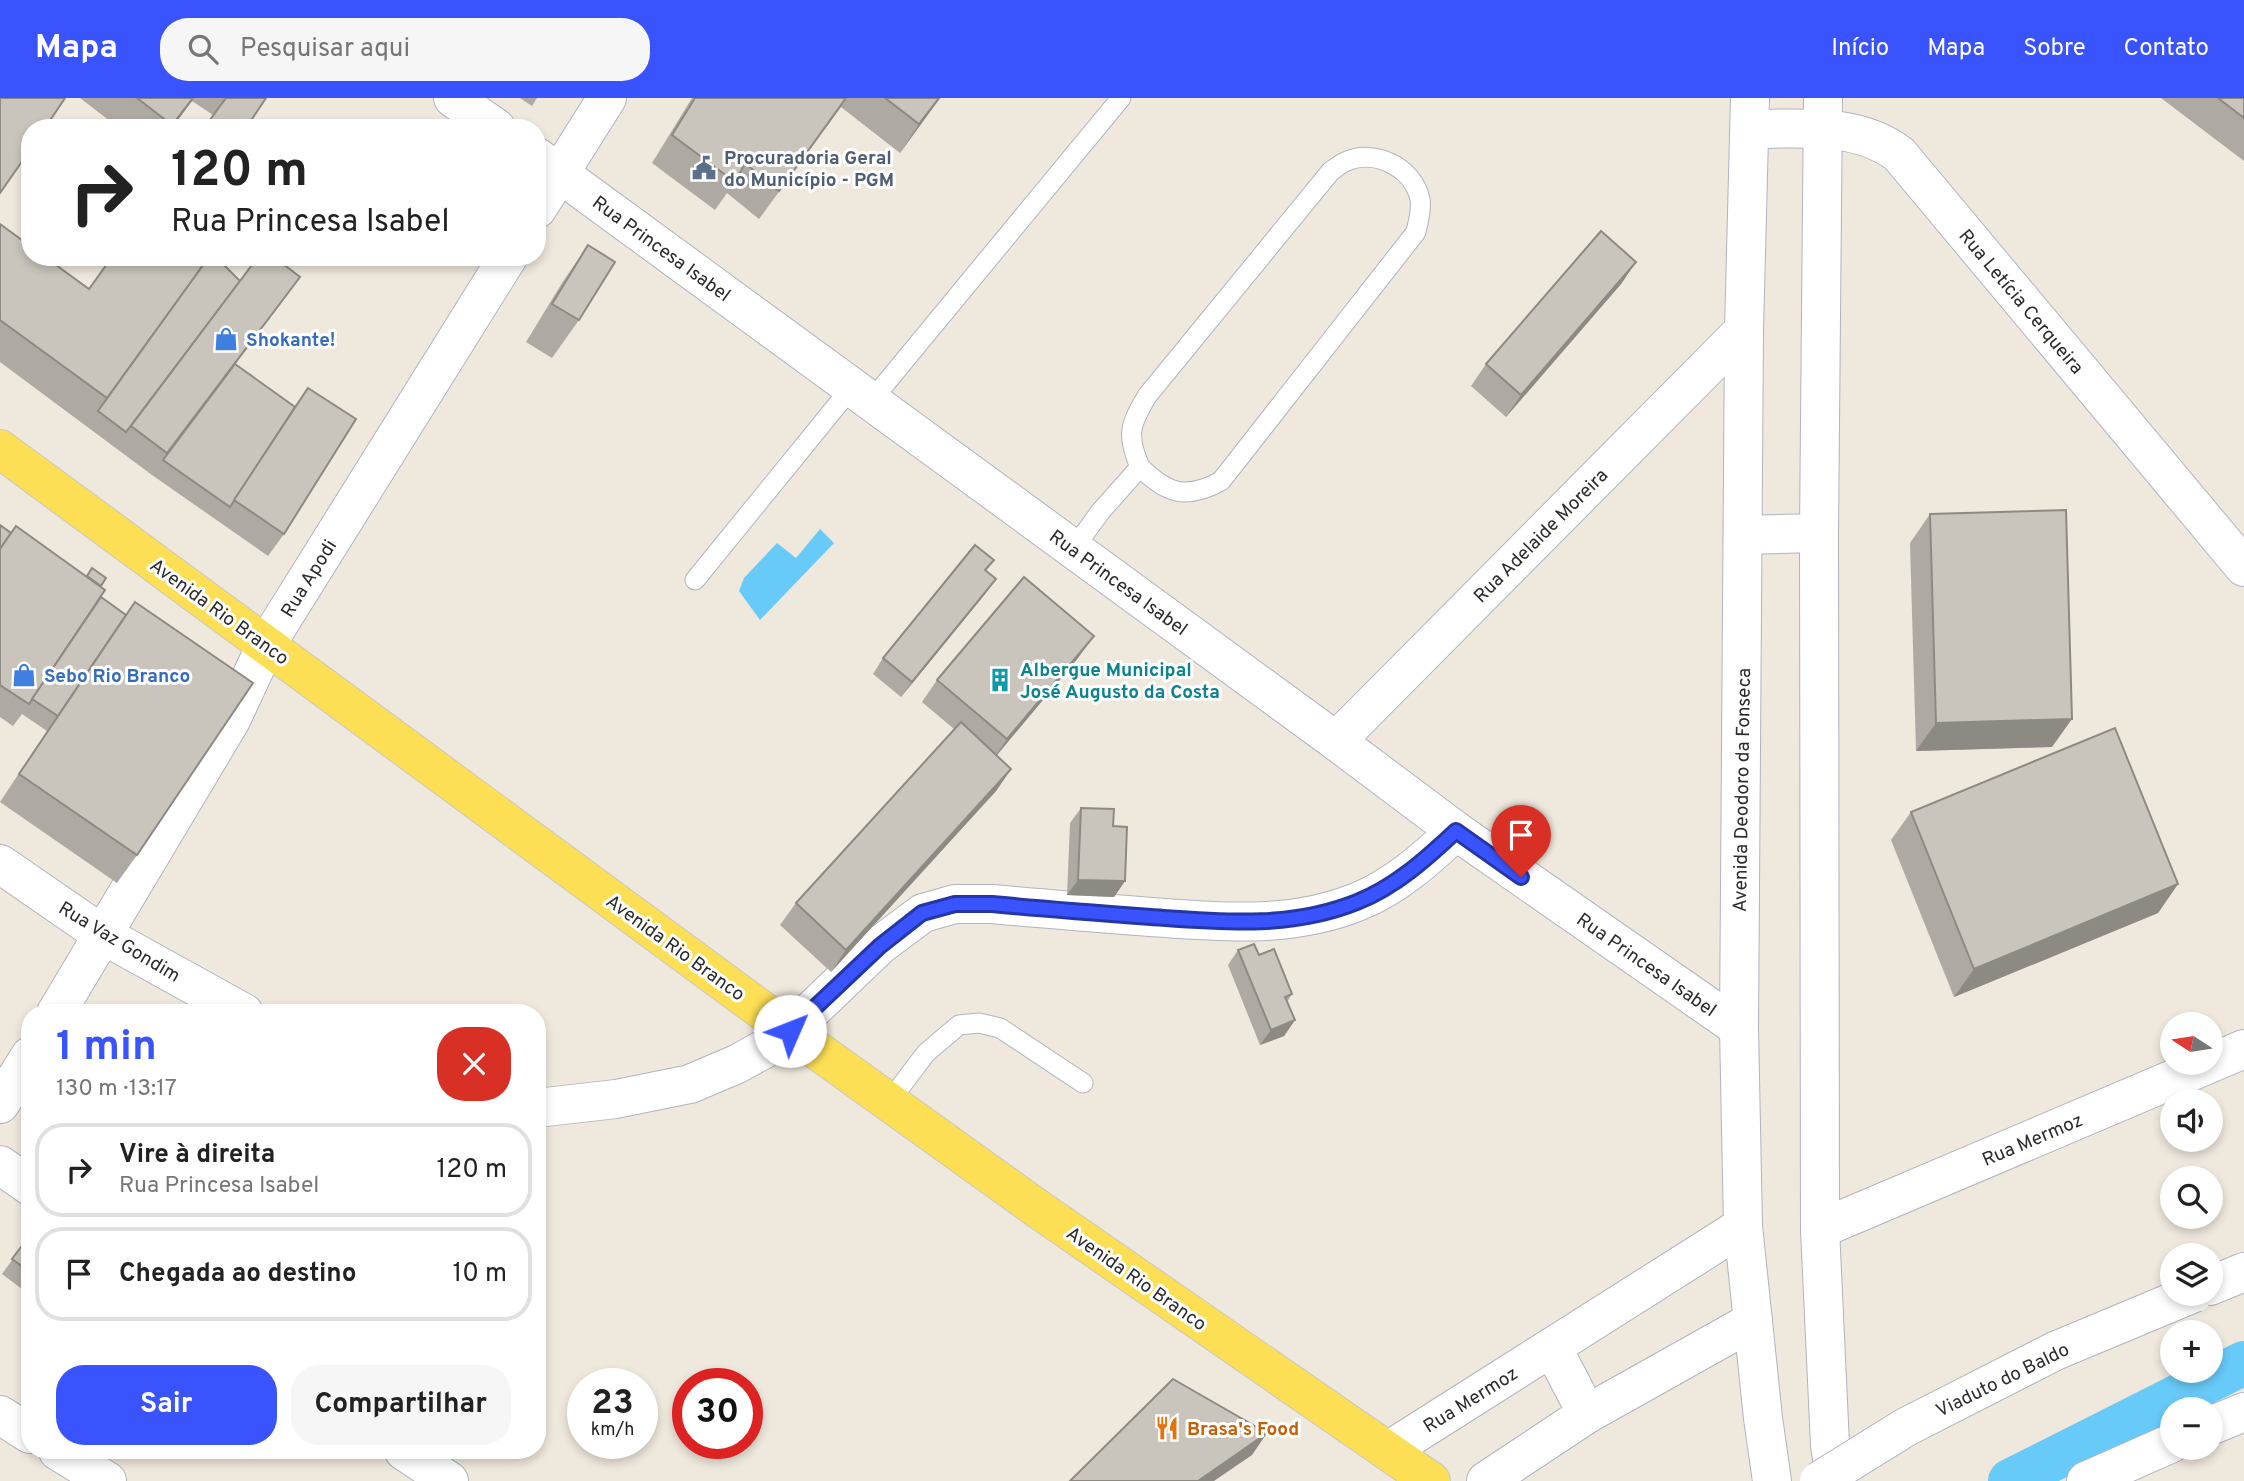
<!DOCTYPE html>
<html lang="pt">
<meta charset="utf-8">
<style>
:root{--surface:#fff;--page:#f6f6f6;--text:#222;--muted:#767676;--line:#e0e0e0;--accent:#3953ff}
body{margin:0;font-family:Overpass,sans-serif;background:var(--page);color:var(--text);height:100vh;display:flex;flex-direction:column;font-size:26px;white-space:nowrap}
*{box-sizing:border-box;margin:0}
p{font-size:23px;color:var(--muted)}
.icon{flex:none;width:38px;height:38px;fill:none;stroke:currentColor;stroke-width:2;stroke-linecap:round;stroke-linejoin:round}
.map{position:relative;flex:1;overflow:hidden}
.sheet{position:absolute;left:21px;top:906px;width:525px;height:455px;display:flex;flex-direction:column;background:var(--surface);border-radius:28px;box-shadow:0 4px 10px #0003}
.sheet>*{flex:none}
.guide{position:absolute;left:21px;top:21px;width:525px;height:147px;border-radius:28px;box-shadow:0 4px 10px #0003;background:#fff;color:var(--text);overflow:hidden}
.needle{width:46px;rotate:282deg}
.buttons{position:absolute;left:2160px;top:914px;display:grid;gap:14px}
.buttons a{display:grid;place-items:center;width:63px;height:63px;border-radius:50%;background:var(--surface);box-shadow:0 4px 10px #0003;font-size:35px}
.speed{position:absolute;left:567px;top:1270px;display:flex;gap:14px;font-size:35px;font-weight:700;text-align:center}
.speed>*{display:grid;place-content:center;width:91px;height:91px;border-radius:50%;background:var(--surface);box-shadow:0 4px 10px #0003;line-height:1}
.speed small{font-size:18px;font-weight:400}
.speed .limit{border:10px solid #d22;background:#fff;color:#111}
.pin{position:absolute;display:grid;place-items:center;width:60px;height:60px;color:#fff;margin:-72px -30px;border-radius:50% 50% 50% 0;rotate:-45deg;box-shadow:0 0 7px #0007}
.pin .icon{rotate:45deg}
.me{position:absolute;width:77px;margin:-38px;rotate:46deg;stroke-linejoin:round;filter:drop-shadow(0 0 5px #0008)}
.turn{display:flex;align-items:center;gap:24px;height:147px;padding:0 35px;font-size:32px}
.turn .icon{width:91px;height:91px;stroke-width:2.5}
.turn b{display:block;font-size:49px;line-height:60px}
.round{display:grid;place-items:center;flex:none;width:74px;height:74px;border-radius:28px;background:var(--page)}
.summary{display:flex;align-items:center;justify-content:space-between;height:119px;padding:0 35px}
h1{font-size:42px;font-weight:700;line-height:52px;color:var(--accent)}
.cta{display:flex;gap:14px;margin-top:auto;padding:14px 35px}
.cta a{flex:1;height:80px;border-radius:28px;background:var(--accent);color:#fff;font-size:28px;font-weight:700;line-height:80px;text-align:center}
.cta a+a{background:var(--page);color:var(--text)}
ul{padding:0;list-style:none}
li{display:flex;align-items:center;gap:21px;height:94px;margin:0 14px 10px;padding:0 21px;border:4px solid var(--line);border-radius:28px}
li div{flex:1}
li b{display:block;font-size:26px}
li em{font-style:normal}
header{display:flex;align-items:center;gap:42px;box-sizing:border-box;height:98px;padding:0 35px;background:var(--accent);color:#fff}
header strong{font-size:33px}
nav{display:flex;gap:38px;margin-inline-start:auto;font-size:24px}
.search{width:490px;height:63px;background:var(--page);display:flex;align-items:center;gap:18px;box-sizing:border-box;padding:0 24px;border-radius:28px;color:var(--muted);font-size:26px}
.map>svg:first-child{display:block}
.water{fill:#68caf9}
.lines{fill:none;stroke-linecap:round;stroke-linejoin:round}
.canal{stroke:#68caf9;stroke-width:44}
.lane-casing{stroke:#b1b3c1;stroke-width:21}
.street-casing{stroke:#b1b3c1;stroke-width:40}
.secondary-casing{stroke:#b1b3c1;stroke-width:40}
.primary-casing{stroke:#c8c8c8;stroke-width:40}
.lane{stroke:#fff;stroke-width:19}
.street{stroke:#fff;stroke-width:38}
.secondary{stroke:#fff;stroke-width:38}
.primary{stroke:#fcdf54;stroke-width:38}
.secondary-bridge-casing{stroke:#b1b3c1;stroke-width:40;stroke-linecap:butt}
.secondary-bridge{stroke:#fff;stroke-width:38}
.wall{fill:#aea9a2}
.shaded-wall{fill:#8d8a84}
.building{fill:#cac5bc;stroke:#8d8a84;stroke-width:2}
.route-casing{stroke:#2536a6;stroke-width:18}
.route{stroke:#3953ff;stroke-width:12}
.labels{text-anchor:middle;stroke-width:6;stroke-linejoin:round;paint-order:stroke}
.service-label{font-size:19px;font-weight:bold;fill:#4e5e75;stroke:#fff;text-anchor:start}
.street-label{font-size:19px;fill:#2c2c2c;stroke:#fff}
.shop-label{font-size:19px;font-weight:bold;fill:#366cbe;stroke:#fff;text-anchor:start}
.culture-label{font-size:19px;font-weight:bold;fill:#0d838f;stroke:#fff;text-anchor:start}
.food-label{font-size:19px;font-weight:bold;fill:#c56008;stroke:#fff;text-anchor:start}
</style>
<header>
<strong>Mapa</strong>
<div class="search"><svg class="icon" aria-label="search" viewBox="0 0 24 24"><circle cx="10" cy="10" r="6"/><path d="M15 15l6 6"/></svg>Pesquisar aqui</div>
<nav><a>Início</a><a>Mapa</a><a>Sobre</a><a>Contato</a></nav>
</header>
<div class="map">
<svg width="2244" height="1383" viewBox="0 0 2244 1383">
<rect width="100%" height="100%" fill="#efe8dd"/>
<path class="water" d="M 820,431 L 834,445 L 760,522 L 739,493 L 744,480 L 777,445 L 796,460 Z"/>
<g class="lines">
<path class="canal" d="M 2010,1383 L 2244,1265"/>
<g class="lane-casing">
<g id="lane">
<path d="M 871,303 L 1121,0"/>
<path d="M 1073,451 L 1101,413 L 1140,369 C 1126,337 1130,327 1147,298 L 1331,73 C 1336,70 1340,66 1345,64 C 1374,50 1413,69 1420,101 C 1422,112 1418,124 1416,134 L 1221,383 C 1186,402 1167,396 1140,369"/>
<path d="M 695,482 L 852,289"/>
<path d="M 889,1004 L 926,955 L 959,927 L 979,925 L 1000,930 L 1083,985"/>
</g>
</g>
<g class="street-casing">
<g id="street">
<path d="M 1750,31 C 1801,31 1856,24 1899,56 L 2244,469"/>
<path d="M 1336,643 L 1744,232"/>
<path d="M 0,766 L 103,837 L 244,915"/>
<path d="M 537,1010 L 616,1001 L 690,986 L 737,966 L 768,949 L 790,933 L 880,847 L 923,815 L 955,806 L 992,806 C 1045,811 1098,815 1151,819 C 1221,824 1290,831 1357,804 C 1395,789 1426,761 1456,733"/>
<path d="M 1820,1131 L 2244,951"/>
<path d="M 1552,1249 L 1587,1316"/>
<path d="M 0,1317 L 30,1336"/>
<path d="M 58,1353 L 107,1383"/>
<path d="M 1388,1353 L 1743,1128"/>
<path d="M 1486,1383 L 1587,1316 L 1753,1223"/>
</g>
</g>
<g class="secondary-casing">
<g id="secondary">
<path d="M 453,0 L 496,30"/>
<path d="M 1750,0 L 1744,232 L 1739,930 L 1743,1128 L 1763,1320 L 1772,1383"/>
<path d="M 1823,0 L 1819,435 L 1820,1131 L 1830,1347 L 1835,1383"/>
<path d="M 537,59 L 1336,643 L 1456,733 L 1739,930"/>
<path d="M 537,111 L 607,0"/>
<path d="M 1743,437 L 1819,435"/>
<path d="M 56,915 L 231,622 L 266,547 L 508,159"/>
<path d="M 0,1006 L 30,958"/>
<path d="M 0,1067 L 30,1088"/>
<path d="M 2210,1188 L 2244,1174"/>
<path d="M 2210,1328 L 2244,1314"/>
<path d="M 404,1353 L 449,1383"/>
<path d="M 2086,1383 L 2172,1345"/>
</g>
</g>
<g class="primary-casing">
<path id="primary" d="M 0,351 L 790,933 L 1038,1111 L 1431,1383"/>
</g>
<use href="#lane" class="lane"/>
<use href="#street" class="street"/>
<use href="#secondary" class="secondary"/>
<use href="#primary" class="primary"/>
<g class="secondary-bridge-casing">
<path id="secondary-bridge" d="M 1819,1383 L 1906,1329 L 2055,1253 L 2194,1195"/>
</g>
<use href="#secondary-bridge" class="secondary-bridge"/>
</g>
<g class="wall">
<path d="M 80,0 L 266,0 L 213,17 L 192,3 L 172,30 L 119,30 Z"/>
<path d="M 520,0 L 537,0 L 532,8 Z"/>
<path d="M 692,0 L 940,0 L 900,55 L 841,9 L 759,121 L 727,95 L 715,112 L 652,65 Z"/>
<path d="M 2161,0 L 2244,0 L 2244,63 Z"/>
<path d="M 0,126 L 89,191 L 300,179 L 235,266 L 294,309 L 308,290 L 284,436 L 268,458 L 152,377 L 0,264 Z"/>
<path d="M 588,147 L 579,222 L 552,260 L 526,244 L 562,185 Z"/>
<path d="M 1636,164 L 1621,186 L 1506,319 L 1471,288 L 1486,266 Z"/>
<path d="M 1930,416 L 2052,649 L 1916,653 L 1910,445 Z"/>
<path d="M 0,427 L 101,488 L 101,499 L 137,757 L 117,785 L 0,704 L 47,633 L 22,616 L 13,628 L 0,619 Z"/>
<path d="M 994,462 L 986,473 L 985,496 L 901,599 L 873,576 L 883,560 Z"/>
<path d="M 1078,560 L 997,657 L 1011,671 L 996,693 L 831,874 L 780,827 L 796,805 L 954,631 L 922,604 L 937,582 Z"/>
<path d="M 1081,710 L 1113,728 L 1125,783 L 1114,799 L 1067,797 L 1070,725 Z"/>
<path d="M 1911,714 L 2178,786 L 2158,815 L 1954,899 L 1891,742 Z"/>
<path d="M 1238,852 L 1259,857 L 1292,896 L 1287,904 L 1295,922 L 1284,938 L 1260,947 L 1228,867 Z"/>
<path d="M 30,1137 L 30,1197 L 2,1176 Z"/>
</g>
<g class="shaded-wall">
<path d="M 193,0 L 194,0 L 172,30 L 170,30 Z"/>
<path d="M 939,0 L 940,0 L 900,55 L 919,26 Z"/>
<path d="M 1636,164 L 1621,186 L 1506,319 L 1521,297 Z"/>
<path d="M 300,179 L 284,201 L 163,362 Z"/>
<path d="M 996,481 L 985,496 L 901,599 L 912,584 Z"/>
<path d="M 1094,538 L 1078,560 L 992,663 L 1007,641 Z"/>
<path d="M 2072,621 L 2052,649 L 1916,653 L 1936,625 Z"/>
<path d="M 1011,671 L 996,693 L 831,874 L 846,852 Z"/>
<path d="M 1078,782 L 1125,783 L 1114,799 L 1067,797 Z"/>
<path d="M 2178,786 L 2158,815 L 1954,899 L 1974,871 Z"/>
<path d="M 1295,922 L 1284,938 L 1260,947 L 1271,932 Z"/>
<path d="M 1267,1335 L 1252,1357 L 1214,1383 L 1198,1383 Z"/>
</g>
<g class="building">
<path d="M 0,0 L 65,0 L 45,30 L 30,30 L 30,52 L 0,95 Z"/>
<path d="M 137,0 L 193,0 L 172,27 Z"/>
<path d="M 226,0 L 266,0 L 246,30 L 204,30 Z"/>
<path d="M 695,0 L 846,0 L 779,93 L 745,65 L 735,84 L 672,37 Z"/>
<path d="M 885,0 L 939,0 L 919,26 Z"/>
<path d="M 2218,0 L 2244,0 L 2244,20 Z"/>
<path d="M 0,126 L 30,148 L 30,159 L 45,159 L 89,191 L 112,159 L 209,159 L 107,300 L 0,222 Z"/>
<path d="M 1601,133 L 1636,164 L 1521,297 L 1486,266 Z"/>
<path d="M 588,147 L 615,164 L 579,222 L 552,206 Z"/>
<path d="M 209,159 L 216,159 L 240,183 L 126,334 L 98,313 Z"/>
<path d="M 258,159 L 274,159 L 300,179 L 167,355 L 131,328 Z"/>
<path d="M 235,266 L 295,309 L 230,409 L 163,362 Z"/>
<path d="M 308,290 L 356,321 L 284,436 L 234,402 Z"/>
<path d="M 2066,412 L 2072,621 L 1936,625 L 1930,416 Z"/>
<path d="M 0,427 L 11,435 L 0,451 Z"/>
<path d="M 16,428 L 105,492 L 29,606 L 0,587 L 0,451 Z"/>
<path d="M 975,447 L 994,462 L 985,472 L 996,481 L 912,584 L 883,560 Z"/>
<path d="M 92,470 L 106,480 L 101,488 L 87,478 Z"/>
<path d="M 1024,479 L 1094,538 L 1007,641 L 937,582 Z"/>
<path d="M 101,499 L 126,517 L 58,618 L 32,601 Z"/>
<path d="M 135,504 L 253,585 L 137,757 L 19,676 Z"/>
<path d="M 961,624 L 1011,671 L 846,852 L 796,805 Z"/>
<path d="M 2115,630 L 2178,786 L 1974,871 L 1911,714 Z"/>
<path d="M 1081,710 L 1114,711 L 1113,728 L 1127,729 L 1125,783 L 1078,782 Z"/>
<path d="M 1254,846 L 1259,857 L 1274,851 L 1292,896 L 1285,899 L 1295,922 L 1271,932 L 1238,852 Z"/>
<path d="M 30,1137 L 30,1174 L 12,1161 Z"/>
<path d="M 1173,1281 L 1267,1335 L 1198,1383 L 1070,1383 Z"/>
</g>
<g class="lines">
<g class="route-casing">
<path id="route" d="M 790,933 L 880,848 L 922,815 L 955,806 L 992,806 C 1045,811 1098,815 1151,819 C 1221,824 1290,831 1357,804 C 1395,789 1426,761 1456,733 L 1521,779"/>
</g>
<use href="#route" class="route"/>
</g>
<defs>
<g id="civic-bare" transform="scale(1.89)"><path d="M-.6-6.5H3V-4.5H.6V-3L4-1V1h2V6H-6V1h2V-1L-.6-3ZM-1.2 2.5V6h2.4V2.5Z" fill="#5c6f8a" stroke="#fff" stroke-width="2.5" paint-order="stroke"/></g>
<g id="shop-bare" transform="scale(1.89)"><path d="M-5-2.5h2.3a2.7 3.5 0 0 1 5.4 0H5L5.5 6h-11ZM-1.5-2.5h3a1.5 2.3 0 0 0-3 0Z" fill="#3f7fe0" stroke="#fff" stroke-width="2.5" paint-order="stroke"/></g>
<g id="building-bare" transform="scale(1.89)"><path d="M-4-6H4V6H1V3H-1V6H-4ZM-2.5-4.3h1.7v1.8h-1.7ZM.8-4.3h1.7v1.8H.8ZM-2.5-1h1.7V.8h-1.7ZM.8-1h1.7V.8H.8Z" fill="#0f9aa8" stroke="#fff" stroke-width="2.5" paint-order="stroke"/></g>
<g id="restaurant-bare" transform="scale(1.89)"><path d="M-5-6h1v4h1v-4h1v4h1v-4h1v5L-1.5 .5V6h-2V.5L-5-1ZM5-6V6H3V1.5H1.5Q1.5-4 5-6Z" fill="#e8710a" stroke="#fff" stroke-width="2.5" paint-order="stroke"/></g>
</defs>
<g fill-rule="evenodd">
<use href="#civic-bare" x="704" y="70"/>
<use href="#shop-bare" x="226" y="241"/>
<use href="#shop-bare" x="24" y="577"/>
<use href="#building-bare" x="1000" y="582"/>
<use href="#restaurant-bare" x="1167" y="1330"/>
</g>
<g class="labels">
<g class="service-label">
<text x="724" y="66">Procuradoria Geral<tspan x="724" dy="22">do Município - PGM</tspan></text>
</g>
<g class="street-label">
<text transform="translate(662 150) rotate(36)" y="7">Rua Princesa Isabel</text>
<text transform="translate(2022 203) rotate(50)" y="7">Rua Letícia Cerqueira</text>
<text transform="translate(1540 437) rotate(-45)" y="7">Rua Adelaide Moreira</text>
<text transform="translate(308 480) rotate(-58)" y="7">Rua Apodi</text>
<text transform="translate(1119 484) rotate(36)" y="7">Rua Princesa Isabel</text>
<text transform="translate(220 513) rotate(36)" y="7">Avenida Rio Branco</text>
<text transform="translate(1741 692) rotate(-89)" y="7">Avenida Deodoro da Fonseca</text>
<text transform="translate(120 843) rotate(31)" y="7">Rua Vaz Gondim</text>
<text transform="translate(676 849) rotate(36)" y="7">Avenida Rio Branco</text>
<text transform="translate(1647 866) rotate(35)" y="7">Rua Princesa Isabel</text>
<text transform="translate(2032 1041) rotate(-23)" y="7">Rua Mermoz</text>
<text transform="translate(1137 1180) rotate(35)" y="7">Avenida Rio Branco</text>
<text transform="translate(2002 1281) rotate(-26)" y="7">Viaduto do Baldo</text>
<text transform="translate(1470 1301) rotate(-32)" y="7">Rua Mermoz</text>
</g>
<g class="shop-label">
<text x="246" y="248">Shokante!</text>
<text x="44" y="584">Sebo Rio Branco</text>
</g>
<g class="culture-label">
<text x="1020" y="578">Albergue Municipal<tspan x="1020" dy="22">José Augusto da Costa</tspan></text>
</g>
<g class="food-label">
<text x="1187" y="1337">Brasa's Food</text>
</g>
</g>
</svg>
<div class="buttons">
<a><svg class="needle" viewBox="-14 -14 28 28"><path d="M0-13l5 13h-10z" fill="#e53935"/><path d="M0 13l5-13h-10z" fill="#767676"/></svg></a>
<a><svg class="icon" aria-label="sound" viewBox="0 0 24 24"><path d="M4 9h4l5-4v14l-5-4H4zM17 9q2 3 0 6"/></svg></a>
<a><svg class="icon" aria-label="search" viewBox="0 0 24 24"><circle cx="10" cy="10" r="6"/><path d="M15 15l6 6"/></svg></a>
<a><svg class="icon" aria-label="layers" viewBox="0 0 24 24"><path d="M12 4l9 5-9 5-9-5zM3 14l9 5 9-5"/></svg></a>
<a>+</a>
<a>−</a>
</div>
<div class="speed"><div>23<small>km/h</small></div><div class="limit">30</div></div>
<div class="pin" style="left:1521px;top:779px;background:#d93025"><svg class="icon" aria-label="arrive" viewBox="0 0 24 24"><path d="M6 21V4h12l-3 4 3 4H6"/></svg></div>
<svg class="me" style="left:790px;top:933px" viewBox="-20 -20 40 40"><circle r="19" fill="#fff"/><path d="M0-13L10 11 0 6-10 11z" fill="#3953ff"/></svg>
<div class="guide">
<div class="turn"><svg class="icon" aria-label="right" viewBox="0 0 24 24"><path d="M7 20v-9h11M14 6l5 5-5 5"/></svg><div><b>120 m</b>Rua Princesa Isabel</div></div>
</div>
<section class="sheet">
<div class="summary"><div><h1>1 min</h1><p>130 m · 13:17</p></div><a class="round" style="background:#d93025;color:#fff"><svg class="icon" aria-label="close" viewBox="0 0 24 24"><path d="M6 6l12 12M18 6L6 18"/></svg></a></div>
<ul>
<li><svg class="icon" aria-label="right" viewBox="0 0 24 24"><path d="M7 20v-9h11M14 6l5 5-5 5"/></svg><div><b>Vire à direita</b><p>Rua Princesa Isabel</p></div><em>120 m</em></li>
<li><svg class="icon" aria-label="arrive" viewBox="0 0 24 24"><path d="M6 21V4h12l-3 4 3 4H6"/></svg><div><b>Chegada ao destino</b></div><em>10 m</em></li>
</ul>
<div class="cta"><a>Sair</a><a>Compartilhar</a></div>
</section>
</div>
